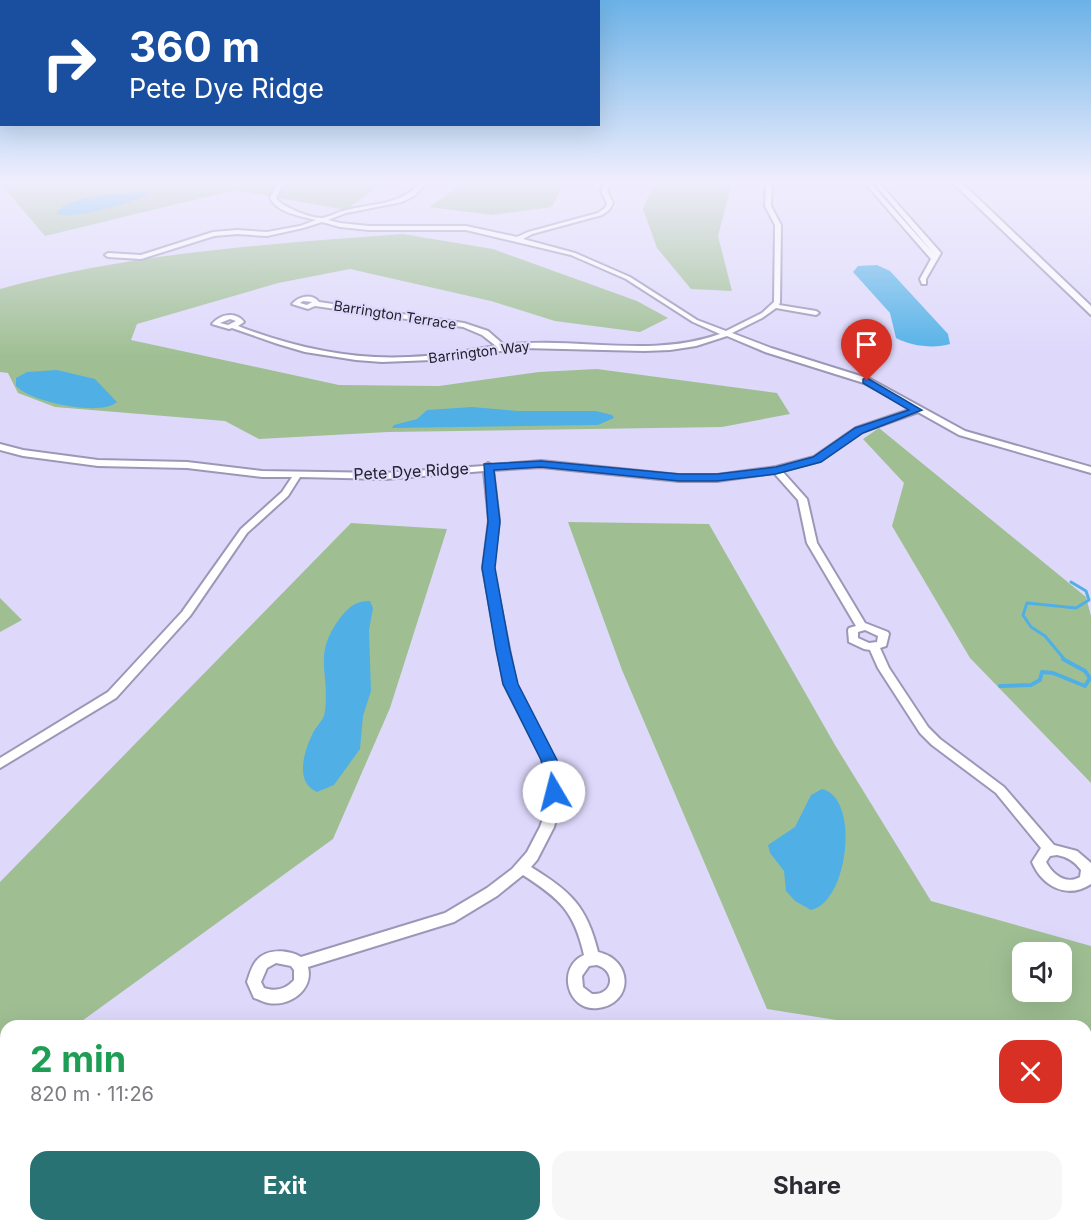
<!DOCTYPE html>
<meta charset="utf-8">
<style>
:root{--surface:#fff;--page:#f7f7f7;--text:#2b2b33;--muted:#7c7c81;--accent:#287273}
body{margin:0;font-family:Inter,sans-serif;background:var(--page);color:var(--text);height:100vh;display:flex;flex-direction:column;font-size:22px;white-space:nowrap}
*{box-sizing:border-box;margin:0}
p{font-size:20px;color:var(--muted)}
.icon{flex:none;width:33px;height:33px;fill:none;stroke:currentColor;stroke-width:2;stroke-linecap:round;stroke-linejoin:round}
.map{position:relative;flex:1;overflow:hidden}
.sheet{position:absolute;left:0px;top:1020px;width:1092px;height:212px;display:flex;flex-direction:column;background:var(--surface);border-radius:18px 18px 0 0;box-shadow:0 6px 24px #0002}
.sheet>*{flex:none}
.guide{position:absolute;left:0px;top:0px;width:600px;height:126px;box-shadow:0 6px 24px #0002;background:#1a4fa0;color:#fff;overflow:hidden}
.controls{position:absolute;left:1012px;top:942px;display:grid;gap:12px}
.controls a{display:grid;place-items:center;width:60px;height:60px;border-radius:12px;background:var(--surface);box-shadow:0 6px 24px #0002;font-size:30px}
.pin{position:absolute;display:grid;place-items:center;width:51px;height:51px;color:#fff;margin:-62px -26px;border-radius:50% 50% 50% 0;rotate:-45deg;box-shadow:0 0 6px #0007}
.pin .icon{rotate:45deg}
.me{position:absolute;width:66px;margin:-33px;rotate:352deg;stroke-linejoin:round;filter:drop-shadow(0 0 4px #0008)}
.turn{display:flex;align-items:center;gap:21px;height:126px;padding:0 30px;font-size:27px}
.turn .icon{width:78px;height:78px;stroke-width:2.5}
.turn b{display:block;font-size:42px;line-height:51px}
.round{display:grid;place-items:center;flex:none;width:63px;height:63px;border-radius:18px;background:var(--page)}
.headline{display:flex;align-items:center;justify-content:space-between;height:102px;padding:0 30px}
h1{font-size:36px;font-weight:700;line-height:45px;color:#1e9e55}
.primary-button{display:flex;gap:12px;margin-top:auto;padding:12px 30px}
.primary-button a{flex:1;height:69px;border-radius:18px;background:var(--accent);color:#fff;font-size:24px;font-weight:700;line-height:69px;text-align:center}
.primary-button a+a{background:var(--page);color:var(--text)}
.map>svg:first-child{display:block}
.green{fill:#9fbf93;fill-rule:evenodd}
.water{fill:#50b0e6}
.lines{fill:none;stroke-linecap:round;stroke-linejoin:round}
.stream-far1{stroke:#50b0e6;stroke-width:3}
.stream{stroke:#50b0e6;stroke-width:4}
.minor-casing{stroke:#9c97b7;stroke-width:4}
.primary-casing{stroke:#9c97b7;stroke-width:4}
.minor{fill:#fff;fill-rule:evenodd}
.primary{fill:#fff;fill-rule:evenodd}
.route{fill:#1a73e8;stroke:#114b97;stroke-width:1.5}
.labels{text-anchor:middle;stroke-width:4.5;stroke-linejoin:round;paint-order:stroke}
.far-street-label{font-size:14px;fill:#22202c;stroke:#ded9fb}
.street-label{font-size:16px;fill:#22202c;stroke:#ded9fb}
</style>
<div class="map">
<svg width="1091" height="1231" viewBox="0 0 1091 1231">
<rect width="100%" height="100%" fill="#ded9fb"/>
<g class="green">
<path d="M 0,183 L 383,183 L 346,210 L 235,190 L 45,236 Z"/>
<path d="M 464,183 L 564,183 L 552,207 L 492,215 L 429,207 Z"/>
<path d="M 654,183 L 732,183 L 718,236 L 732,291 L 691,289 L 657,248 L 643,209 Z"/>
<path d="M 403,234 L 493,249 L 637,301 L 668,318 L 640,332 L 555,321 L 491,301 L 350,269 L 278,283 L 137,324 L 131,340 L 339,385 L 439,386 L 539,372 L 597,369 L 777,393 L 790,414 L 722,427 L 388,432 L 259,439 L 225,421 L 55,407 L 18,393 L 8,373 L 0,372 L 0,289 C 130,253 268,244 403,234 Z"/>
<path d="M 879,428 L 1086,597 L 1091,616 L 1091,783 L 970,658 L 892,526 L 904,483 L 863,439 Z"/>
<path d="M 568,522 L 709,524 L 835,745 L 931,901 L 1091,946 L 1091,1077 L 1086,1076 L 1086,1026 L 874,1026 L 767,1009 L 622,670 ZM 1023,952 L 1062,952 L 1062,992 L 1023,992 Z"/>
<path d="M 351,523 L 447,529 L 390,708 L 333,839 L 75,1026 L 6,1026 L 6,1076 L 0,1080 L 0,882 Z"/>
<path d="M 0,598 L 22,620 L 0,632 Z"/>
</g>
<g class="water">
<path d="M 149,191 L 152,192 C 136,202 74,220 56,214 C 70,192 125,195 149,191 Z"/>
<path d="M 877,265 L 890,271 L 948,334 L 950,344 C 934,349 911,346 896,338 L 890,313 L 853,272 L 858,266 Z"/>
<path d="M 57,370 L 95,379 L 117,402 C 101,417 30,402 16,386 L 16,378 L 27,372 Z"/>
<path d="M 472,407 L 518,411 L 596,411 L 612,415 L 614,418 L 598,425 L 392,428 L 394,425 L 417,419 L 427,410 Z"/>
<path d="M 370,601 L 373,608 L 369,630 L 371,691 L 363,716 L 360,749 L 334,785 L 317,792 C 293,782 305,748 314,731 C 318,724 324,720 325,711 C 330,670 312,656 340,618 C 349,607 355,601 370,601 Z"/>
<path d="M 822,789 C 861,798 848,903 811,910 L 795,901 L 786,891 L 784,871 L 770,853 L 768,845 L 795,827 L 811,795 Z"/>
</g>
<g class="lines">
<path class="stream-far1" d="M 1065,660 L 1045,636 L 1031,627 L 1023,615 L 1027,603 L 1076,608 L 1089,600 L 1086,591 L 1071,582"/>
<path class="stream" d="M 1000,686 L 1031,685 L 1040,680 L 1042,672 L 1053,673 L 1085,686 L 1090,678 L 1085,671 L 1063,659"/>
<g class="minor-casing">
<g id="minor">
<path d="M 278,183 L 283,183 L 276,198 C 282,207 310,218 321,218 C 328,218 337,212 343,211 C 374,202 397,207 421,183 L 426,183 L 414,196 L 402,202 L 346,213 L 328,220 L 340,223 L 369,226 L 466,226 L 517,237 L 528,232 L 598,213 L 605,208 L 607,203 L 601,191 L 604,183 L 610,183 L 607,191 L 613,203 L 609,210 L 602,215 L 532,234 L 523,239 L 575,253 L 630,277 L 697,320 L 726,331 L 762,313 L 774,302 L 775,225 L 765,206 L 766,183 L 772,183 L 771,206 L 781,225 L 780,302 L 779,305 L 816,311 L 819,313 L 816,315 L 776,308 L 762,318 L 732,333 L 771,348 L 870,379 L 965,431 L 1091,467 L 1091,473 L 959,435 L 918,412 L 862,432 L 820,461 L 782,471 L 807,499 L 817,543 L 865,623 L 888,632 L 889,634 L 886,646 L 880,648 L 889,668 L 928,727 L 940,739 L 1004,787 L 1054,845 L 1077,851 L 1091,863 L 1091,884 C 1067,900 1042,886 1032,862 L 1041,848 L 996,793 L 932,745 L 920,733 L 878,668 L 870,650 L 864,649 L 849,642 L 848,630 L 849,628 L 856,626 L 807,543 L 798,500 L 774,473 L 717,481 L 679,481 L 541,467 L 493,470 L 499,520 L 493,568 L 516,684 L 555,760 L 559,775 L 559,807 L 554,827 L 537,860 L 531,867 C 570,891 587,906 598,952 C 634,960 633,1004 598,1008 C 567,1012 556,967 584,955 C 574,911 560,899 523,875 L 497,896 L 454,922 L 308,967 C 314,990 289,1007 268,1003 C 263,1002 258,999 254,998 L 247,982 C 249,976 252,965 257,960 C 267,948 289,950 301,957 L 445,913 L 487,888 L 512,869 L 527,852 L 540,827 L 547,807 L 547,775 L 543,760 L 504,684 L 483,568 L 489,520 L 484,471 L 385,479 L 300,477 L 288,496 L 247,533 L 190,616 L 116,698 L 0,768 L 0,758 L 108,692 L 182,612 L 241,529 L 282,492 L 292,477 L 262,477 L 187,468 L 98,466 L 23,456 L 0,450 L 0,444 L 23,450 L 98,460 L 187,462 L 262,471 L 385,473 L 484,466 L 488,463 L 492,465 L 541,461 L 679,475 L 717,475 L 776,467 L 814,457 L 856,428 L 912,409 L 864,383 L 765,352 L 727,336 L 696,346 L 670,350 L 644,351 L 523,348 L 432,360 L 382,362 L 356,360 L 305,352 L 278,344 L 232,328 L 229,329 L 212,324 C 220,314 236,311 244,322 L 238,326 C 292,347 351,360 409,357 C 439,356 467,351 496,346 L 482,335 L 463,327 L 315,306 L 308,309 L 292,304 C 299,296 312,293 319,302 L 464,323 L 488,331 L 504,345 C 577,336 649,359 720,334 L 693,322 L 626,279 L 571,255 L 466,230 L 369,230 L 340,227 L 322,222 L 303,228 L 267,236 L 237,234 L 214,236 L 141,259 L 108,257 L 105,255 L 108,253 L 141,255 L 213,232 L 237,230 L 267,232 L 300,226 L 316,220 C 300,216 278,213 270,198 ZM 303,301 L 312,302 L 307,305 L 300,303 ZM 230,319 L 236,321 L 228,325 L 220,323 ZM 865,630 L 878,636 L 877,642 L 869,643 L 858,638 L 858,632 ZM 1057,855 C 1068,857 1075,862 1081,870 L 1080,877 C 1066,885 1053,875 1046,862 L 1050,856 ZM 276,963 L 291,966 L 294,970 L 294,980 C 286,989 276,992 264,988 L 261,982 L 267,968 ZM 597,965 C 617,971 613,996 592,994 L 583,987 L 582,976 L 589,966 Z"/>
<path d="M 865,183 L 870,183 L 934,254 L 874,183 L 879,183 L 941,253 L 926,279 L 926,284 L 922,284 L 920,279 L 931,259 Z"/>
<path d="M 1091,1124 L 1091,1140 L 1086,1141 L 1086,1125 Z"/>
<path d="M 1086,1201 L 1091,1203 L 1091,1223 L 1086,1221 Z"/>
</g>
</g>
<g class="primary-casing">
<path id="primary" d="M 953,183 L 962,183 L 1091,306 L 1091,315 Z"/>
</g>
<use href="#minor" class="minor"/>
<use href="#primary" class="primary"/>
</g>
<linearGradient id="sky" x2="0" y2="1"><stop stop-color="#6bb2e7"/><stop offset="0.51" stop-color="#f0eefd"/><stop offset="1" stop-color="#f0eefd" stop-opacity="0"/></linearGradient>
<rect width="1091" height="356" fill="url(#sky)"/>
<path class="route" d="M 867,378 L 922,410 L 863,433 L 821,462 L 776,474 L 717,481 L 679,481 L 541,467 L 494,470 L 500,522 L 495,568 L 510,650 L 518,684 L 557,760 L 562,792 L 560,796 L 548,796 L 541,760 L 503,684 L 496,650 L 482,568 L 488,522 L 484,464 L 541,461 L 679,474 L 717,474 L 776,467 L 813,457 L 855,428 L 909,410 L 863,383 L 863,379 Z"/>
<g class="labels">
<g class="far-street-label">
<text transform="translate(395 315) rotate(9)" y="5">Barrington Terrace</text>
<text transform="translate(479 352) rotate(-7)" y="5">Barrington Way</text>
</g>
<g class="street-label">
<text transform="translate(411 471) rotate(-3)" y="6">Pete Dye Ridge</text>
</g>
</g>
</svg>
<div class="controls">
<a><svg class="icon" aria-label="sound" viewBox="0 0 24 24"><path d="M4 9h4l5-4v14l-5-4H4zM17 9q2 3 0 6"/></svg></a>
</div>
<div class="pin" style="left:867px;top:381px;background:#d93025"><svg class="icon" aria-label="arrive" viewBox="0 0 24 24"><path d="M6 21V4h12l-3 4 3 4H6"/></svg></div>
<svg class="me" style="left:554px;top:792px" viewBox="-20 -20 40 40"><circle r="19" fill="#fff"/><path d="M0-13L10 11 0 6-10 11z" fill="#1a73e8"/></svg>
<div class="guide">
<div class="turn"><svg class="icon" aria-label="right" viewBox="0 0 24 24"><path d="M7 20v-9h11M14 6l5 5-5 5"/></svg><div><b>360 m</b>Pete Dye Ridge</div></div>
</div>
<section class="sheet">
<div class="headline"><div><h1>2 min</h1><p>820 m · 11:26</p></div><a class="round" style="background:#d93025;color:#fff"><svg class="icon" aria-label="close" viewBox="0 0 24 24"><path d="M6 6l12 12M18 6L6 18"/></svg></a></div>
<div class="primary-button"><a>Exit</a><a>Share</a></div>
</section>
</div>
